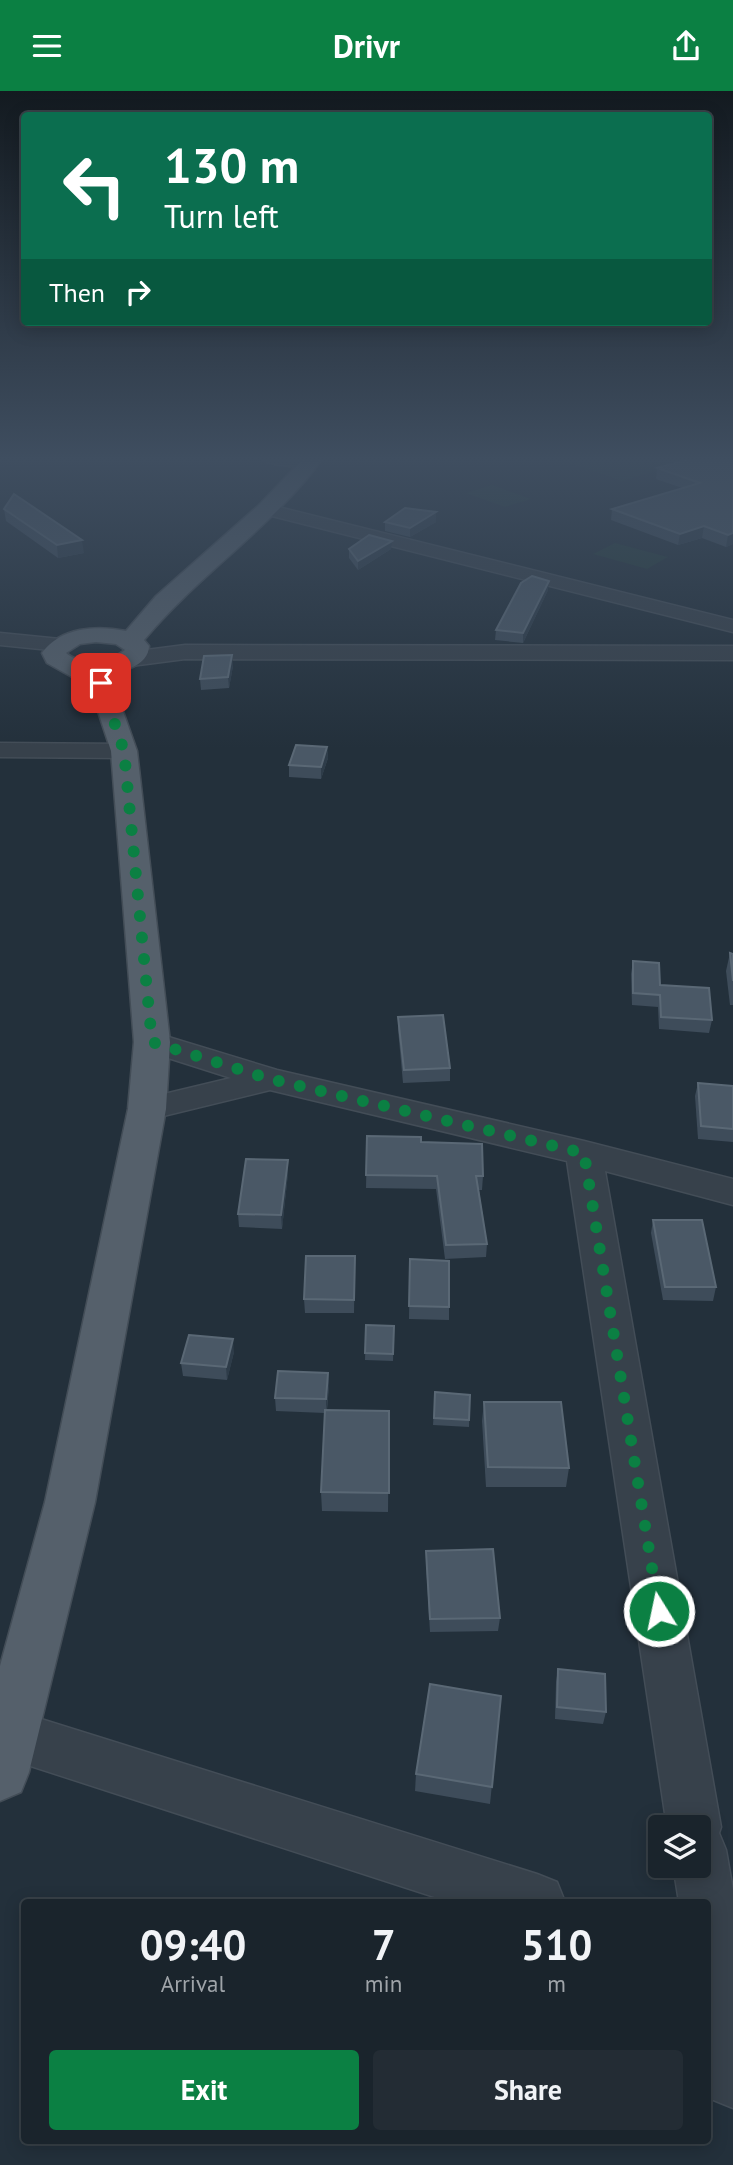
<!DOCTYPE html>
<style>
:root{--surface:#1a242c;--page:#232c34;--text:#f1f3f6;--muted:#9fa4a9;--line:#384148;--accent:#0b8043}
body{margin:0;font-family:"PT Sans",sans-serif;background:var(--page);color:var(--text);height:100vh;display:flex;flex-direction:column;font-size:26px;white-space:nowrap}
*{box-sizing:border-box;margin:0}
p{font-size:23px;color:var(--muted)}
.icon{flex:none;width:38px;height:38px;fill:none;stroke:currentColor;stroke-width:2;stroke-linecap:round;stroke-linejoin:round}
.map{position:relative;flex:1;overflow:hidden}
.details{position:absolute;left:21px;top:1808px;width:690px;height:245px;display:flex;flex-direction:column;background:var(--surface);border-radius:7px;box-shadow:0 4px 18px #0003,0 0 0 2px var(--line)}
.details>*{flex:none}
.banner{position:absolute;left:21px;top:21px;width:691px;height:214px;border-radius:7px;box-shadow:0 4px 18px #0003,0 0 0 2px var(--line);background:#0b6e4f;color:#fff;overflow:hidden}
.tools{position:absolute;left:648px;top:1724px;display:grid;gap:14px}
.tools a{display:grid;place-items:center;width:63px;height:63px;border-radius:7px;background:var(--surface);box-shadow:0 4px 18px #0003,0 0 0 2px var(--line);font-size:35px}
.pin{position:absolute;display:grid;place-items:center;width:60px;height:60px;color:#fff;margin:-30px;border-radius:14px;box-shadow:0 4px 10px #0006}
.me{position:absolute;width:77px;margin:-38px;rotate:350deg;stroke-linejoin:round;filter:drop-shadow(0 0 5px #0008)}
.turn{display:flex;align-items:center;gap:24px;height:147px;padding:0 28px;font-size:32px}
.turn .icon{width:91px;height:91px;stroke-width:2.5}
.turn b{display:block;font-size:49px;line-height:60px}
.then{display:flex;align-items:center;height:66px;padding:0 28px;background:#0003;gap:14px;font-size:26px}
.eta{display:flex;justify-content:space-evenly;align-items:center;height:119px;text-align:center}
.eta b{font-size:42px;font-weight:700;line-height:49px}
.cta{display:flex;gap:14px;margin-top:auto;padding:14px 28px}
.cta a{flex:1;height:80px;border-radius:7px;background:var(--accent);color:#fff;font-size:28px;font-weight:700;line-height:80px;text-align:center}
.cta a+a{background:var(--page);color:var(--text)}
header{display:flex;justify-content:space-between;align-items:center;height:91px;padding:0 28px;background:var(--accent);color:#fff;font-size:32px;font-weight:700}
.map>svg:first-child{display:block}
.green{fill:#253b3c}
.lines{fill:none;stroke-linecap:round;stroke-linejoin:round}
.minor-casing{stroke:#434d57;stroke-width:3}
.major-casing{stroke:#434d57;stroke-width:3}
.minor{fill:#37414b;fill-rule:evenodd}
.major{fill:#55606b;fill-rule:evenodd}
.wall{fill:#3e4c5a}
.shaded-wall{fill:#2e3c49}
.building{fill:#4a5866;stroke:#5a6875;stroke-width:2}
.route{stroke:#0b8043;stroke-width:12;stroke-dasharray:0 21.6}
</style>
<header><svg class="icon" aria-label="menu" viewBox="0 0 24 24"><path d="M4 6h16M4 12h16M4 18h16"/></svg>Drivr<svg class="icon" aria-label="share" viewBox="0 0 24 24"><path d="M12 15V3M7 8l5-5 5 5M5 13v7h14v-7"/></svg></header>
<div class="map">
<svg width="733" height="2074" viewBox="0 0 733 2074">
<rect width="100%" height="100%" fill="#23303b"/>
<g class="green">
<path d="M 555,367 L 701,367 L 622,390 Z"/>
<path d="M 492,394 L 531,408 L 505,416 L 466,402 Z"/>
<path d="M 615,452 L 668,466 L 647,478 L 593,463 Z"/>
</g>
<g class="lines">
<g class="minor-casing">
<g id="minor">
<path d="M 260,367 L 315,367 L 319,371 C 311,379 268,375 260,367 Z"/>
<path d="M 266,413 L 733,529 L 733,541 L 260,422 L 257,418 L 260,414 Z"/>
<path d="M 0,542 L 60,548 L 68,549 L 71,554 L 68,559 L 60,560 L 0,554 Z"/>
<path d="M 185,554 L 733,555 L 733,569 L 185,568 L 131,575 L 123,573 L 120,568 L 123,563 L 131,561 Z"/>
<path d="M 0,652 L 124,653 L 133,655 L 136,660 L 133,665 L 124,667 L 0,666 Z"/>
<path d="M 152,941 L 277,979 L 584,1050 L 733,1088 L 733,1114 L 605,1080 L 721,1736 L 719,1742 L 726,1759 L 733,1799 L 733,2017 L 711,2008 L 707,1997 L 707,1811 L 679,1811 L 673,1774 L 698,1774 L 698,1736 L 667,1736 L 567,1070 L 270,999 L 147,1029 L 135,1026 L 130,1018 L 135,1010 L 231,987 L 140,958 L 136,951 L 140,944 Z"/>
<path d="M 9,1618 L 537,1783 L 557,1791 L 565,1811 L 450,1811 L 9,1668 L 0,1665 L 0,1621 Z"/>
</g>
</g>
<g class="major-casing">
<path id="major" d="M 304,367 L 323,367 C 273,436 198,484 144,549 L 149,555 C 149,575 121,581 105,584 L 113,592 L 137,660 L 170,951 L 166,1018 L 95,1411 L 29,1681 L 21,1701 L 0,1710 L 0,1575 L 45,1411 L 128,1018 L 134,951 L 111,660 L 90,596 L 47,572 L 42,562 C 60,536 97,534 126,540 L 156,505 L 259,414 ZM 96,551 L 116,553 L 125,559 C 109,572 83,576 66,562 L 80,553 Z"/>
</g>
<use href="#minor" class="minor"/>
<use href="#major" class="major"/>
</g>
<g class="wall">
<path d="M 733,367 L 733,453 L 726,456 L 702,447 L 678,454 L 611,429 L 612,418 L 682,397 L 656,388 L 657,377 Z"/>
<path d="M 4,418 L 84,462 L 58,467 L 6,430 Z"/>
<path d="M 385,431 L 436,431 L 410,446 L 385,440 Z"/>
<path d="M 349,458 L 391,458 L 358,479 L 349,467 Z"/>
<path d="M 548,499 L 523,552 L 495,549 L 496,539 Z"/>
<path d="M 233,575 L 229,597 L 201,599 L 200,588 Z"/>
<path d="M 327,656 L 328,667 L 321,688 L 289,686 L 289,674 Z"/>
<path d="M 730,862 L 733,863 L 733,914 L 730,914 L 726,880 Z"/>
<path d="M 633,870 L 660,894 L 712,929 L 709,942 L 659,938 L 658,916 L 632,914 L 631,883 Z"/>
<path d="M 398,926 L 450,977 L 450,990 L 403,992 L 398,938 Z"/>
<path d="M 698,992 L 733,995 L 733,1051 L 698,1048 L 695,1005 Z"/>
<path d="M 367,1045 L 421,1051 L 483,1085 L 482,1099 L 479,1099 L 487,1153 L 486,1166 L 445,1168 L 436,1098 L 366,1097 Z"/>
<path d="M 288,1069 L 288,1082 L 282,1138 L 239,1136 L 238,1123 Z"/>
<path d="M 653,1129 L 716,1196 L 713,1210 L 663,1209 L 651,1142 Z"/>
<path d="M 355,1165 L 354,1222 L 305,1222 L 304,1208 Z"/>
<path d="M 410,1168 L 449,1216 L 449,1229 L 409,1228 Z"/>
<path d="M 366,1234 L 394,1235 L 393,1270 L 365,1269 Z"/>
<path d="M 234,1261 L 227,1289 L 183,1285 L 181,1272 Z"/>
<path d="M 328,1282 L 329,1295 L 327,1319 L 389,1320 L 388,1421 L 322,1420 L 321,1401 L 325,1322 L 276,1320 L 275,1307 Z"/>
<path d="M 435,1301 L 470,1304 L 469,1336 L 433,1334 Z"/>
<path d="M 484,1311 L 569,1377 L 566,1396 L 486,1396 L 482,1330 Z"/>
<path d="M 426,1460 L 500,1527 L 498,1540 L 430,1541 L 426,1473 Z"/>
<path d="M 558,1578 L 606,1621 L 603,1633 L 555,1628 L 556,1591 Z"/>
<path d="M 501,1605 L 490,1713 L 415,1700 L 416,1683 Z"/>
</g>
<g class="shaded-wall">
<path d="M 436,421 L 436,431 L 410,446 L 410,437 Z"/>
<path d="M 704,435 L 702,447 L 678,454 L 680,443 Z"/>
<path d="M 733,442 L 733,453 L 726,456 L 728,444 Z"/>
<path d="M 82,449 L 84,462 L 58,467 L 57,454 Z"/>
<path d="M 392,450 L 391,458 L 358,479 L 358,470 Z"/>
<path d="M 549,490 L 548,499 L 523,552 L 523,542 Z"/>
<path d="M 232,564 L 233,575 L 229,597 L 228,586 Z"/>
<path d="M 327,656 L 328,667 L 321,688 L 321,676 Z"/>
<path d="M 288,1069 L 288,1082 L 282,1138 L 281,1124 Z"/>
<path d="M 233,1248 L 234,1261 L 227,1289 L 226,1276 Z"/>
<path d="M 328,1282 L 329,1295 L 326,1322 L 326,1308 Z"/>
</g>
<g class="building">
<path d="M 695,367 L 733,367 L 733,442 L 728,444 L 704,435 L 680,443 L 612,418 L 700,392 L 657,377 Z"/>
<path d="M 14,403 L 82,449 L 57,454 L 4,418 Z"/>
<path d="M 405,417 L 436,421 L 410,437 L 385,431 Z"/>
<path d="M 369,444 L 392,450 L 358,470 L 349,458 Z"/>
<path d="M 532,485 L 549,490 L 523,542 L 496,539 L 521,492 Z"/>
<path d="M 232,564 L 228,586 L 200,588 L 204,565 Z"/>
<path d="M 296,654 L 327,656 L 321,676 L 289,674 Z"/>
<path d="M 730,862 L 733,863 L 733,890 Z"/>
<path d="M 633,870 L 659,872 L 660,894 L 709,897 L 712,929 L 661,926 L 660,904 L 633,902 Z"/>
<path d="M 443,924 L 450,977 L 404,979 L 398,926 Z"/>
<path d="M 698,992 L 733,995 L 733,1038 L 701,1035 Z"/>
<path d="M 367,1045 L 421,1046 L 421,1051 L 482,1053 L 483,1085 L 476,1085 L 487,1153 L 446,1154 L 437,1085 L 366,1084 Z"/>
<path d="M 246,1068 L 288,1069 L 281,1124 L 238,1123 Z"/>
<path d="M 653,1129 L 702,1129 L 716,1196 L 665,1196 Z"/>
<path d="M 306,1165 L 355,1165 L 354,1209 L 304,1208 Z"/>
<path d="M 410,1168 L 449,1170 L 449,1216 L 409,1215 Z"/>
<path d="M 366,1234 L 394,1235 L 393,1263 L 365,1262 Z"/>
<path d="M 189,1244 L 233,1248 L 226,1276 L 181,1272 Z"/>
<path d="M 278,1280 L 328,1282 L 326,1308 L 275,1307 Z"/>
<path d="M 435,1301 L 470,1304 L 469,1329 L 434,1327 Z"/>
<path d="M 484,1311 L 561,1311 L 569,1377 L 488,1376 Z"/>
<path d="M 325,1319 L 389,1320 L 389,1402 L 321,1401 Z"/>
<path d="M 493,1458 L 500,1527 L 430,1528 L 426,1460 Z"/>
<path d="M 558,1578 L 605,1583 L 606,1621 L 557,1616 Z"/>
<path d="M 430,1593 L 501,1605 L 492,1696 L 416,1683 Z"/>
</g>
<linearGradient id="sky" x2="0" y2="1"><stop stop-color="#131a20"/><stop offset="0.56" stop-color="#3f4e60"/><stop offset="1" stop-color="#3f4e60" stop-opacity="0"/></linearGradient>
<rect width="733" height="657" fill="url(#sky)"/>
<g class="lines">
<path class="route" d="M 101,592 L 124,660 L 152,951 L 270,988 L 584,1062 L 659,1520"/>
</g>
</svg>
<div class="tools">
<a><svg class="icon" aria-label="layers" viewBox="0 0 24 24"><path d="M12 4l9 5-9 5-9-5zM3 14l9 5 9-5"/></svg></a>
</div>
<div class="pin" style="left:101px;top:592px;background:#d93025"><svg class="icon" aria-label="arrive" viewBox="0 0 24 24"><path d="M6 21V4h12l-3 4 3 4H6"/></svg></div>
<svg class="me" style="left:659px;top:1520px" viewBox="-20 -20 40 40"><circle r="17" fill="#0b8043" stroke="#fff" stroke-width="3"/><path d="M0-11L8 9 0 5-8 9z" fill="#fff"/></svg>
<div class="banner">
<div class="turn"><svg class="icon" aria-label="left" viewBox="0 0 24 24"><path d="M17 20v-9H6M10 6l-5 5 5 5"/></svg><div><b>130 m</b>Turn left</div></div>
<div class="then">Then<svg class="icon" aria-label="right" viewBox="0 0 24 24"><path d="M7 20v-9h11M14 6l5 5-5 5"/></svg></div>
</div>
<section class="details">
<div class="eta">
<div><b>09:40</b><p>Arrival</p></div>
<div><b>7</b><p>min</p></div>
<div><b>510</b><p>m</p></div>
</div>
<div class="cta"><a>Exit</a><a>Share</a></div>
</section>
</div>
